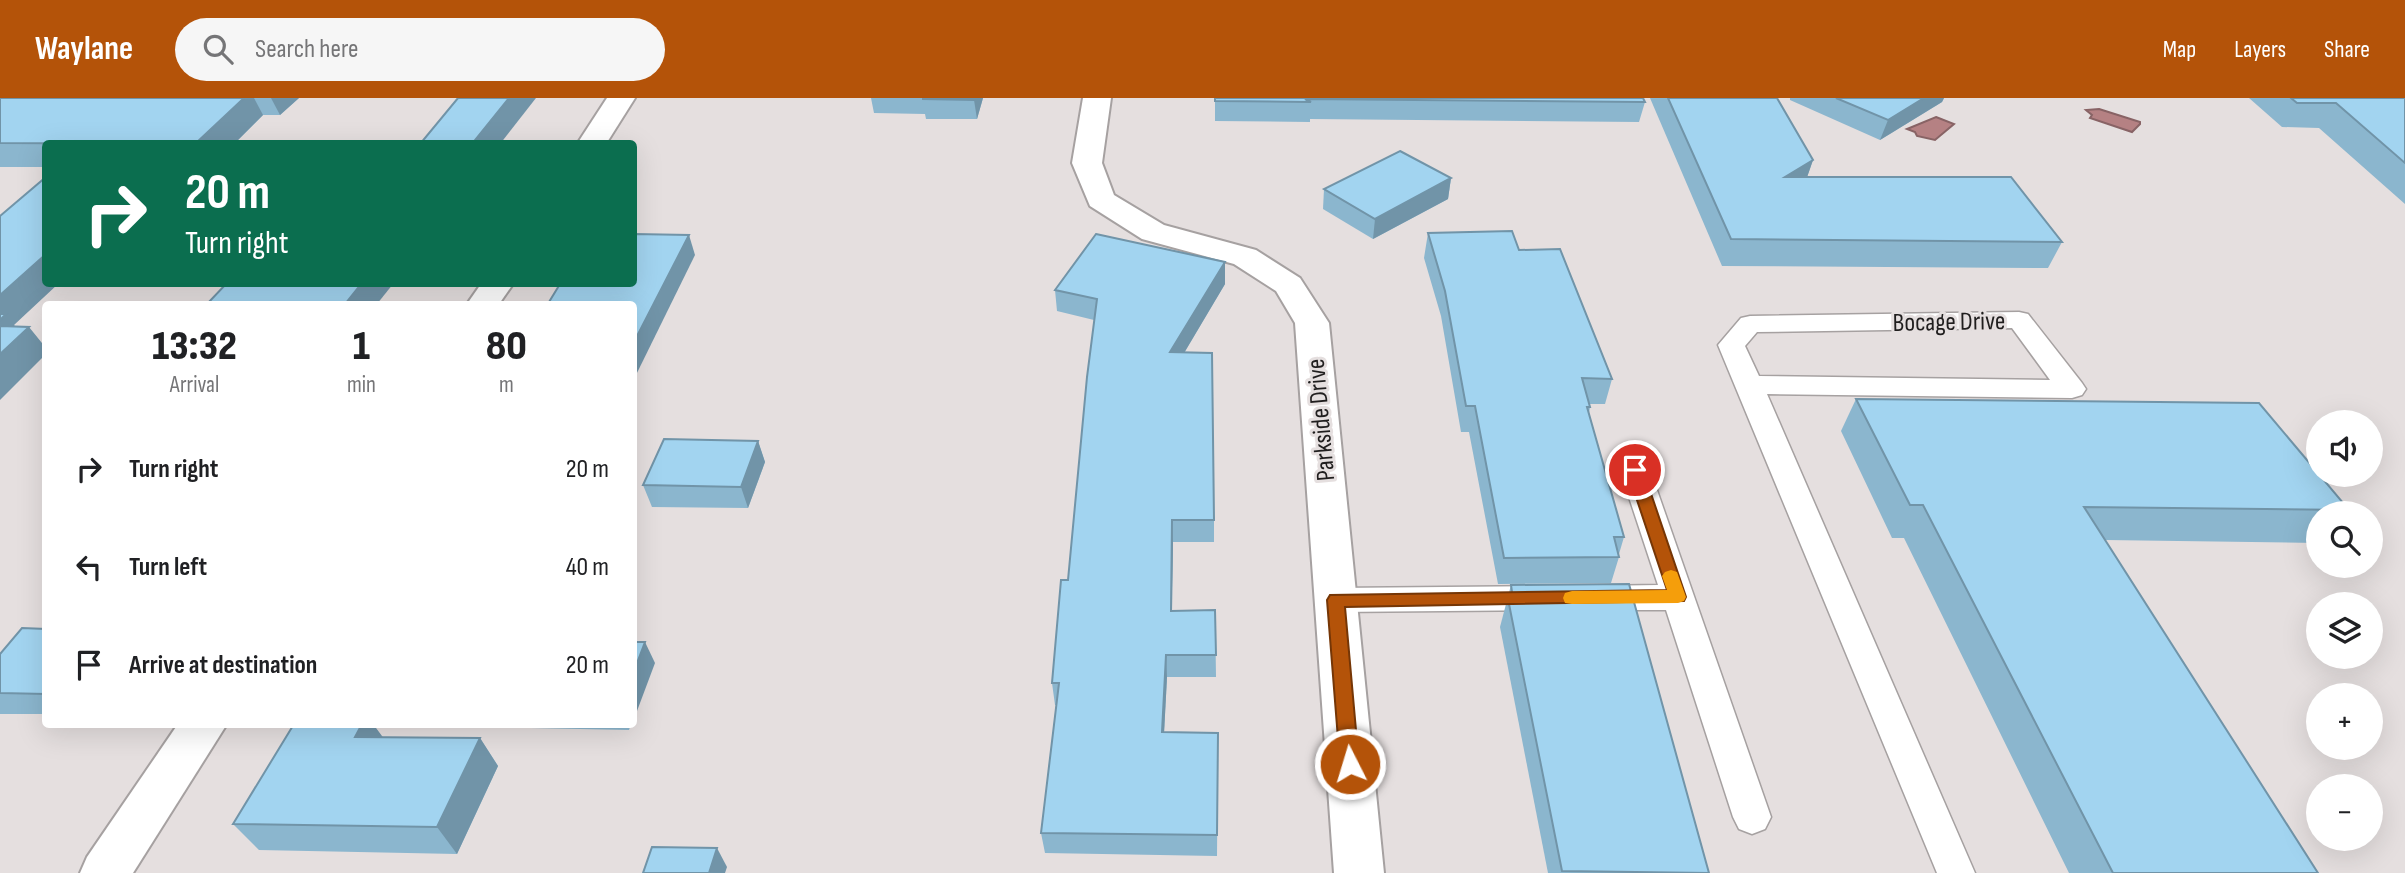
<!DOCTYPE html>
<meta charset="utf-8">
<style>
:root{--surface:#fff;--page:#f6f6f6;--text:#202124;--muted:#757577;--accent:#b45309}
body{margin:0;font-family:"Sofia Sans Condensed",sans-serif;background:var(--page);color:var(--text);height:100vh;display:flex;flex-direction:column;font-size:26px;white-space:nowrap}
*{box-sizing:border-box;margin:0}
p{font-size:23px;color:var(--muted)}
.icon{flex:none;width:38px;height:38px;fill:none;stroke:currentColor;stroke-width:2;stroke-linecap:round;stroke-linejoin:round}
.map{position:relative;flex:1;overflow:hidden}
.sheet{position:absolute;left:42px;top:203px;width:595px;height:427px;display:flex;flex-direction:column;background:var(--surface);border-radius:7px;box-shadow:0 7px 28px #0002}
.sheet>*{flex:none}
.hud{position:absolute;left:42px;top:42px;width:595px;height:147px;border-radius:7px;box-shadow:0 7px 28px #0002;background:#0b6e4f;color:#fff;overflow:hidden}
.buttons{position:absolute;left:2306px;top:312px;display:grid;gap:14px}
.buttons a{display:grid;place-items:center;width:77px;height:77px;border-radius:50%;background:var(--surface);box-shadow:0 7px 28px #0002;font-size:35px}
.pin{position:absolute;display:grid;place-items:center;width:60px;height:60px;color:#fff;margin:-30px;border:4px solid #fff;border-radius:50%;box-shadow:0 2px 7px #0007}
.me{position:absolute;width:77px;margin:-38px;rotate:355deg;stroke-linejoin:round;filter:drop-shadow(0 0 5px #0008)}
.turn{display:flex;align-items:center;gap:24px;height:147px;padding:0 28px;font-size:32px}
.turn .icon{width:91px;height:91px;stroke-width:2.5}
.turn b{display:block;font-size:49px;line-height:60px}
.eta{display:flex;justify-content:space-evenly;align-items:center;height:119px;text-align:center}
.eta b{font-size:42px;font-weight:800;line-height:49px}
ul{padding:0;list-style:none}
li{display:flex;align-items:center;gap:21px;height:98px;padding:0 28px}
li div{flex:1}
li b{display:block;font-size:26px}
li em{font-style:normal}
header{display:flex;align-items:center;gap:42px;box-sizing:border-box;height:98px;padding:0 35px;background:var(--accent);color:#fff}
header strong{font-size:33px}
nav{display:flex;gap:38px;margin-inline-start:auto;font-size:24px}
.search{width:490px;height:63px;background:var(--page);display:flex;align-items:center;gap:18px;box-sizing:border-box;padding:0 24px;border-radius:38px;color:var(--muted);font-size:26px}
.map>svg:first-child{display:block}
.water{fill:#b58183;stroke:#886365;stroke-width:2}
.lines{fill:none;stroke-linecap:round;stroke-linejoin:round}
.service-casing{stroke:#a6a1a1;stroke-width:3}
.minor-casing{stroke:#a6a1a1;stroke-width:4}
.service{fill:#fff;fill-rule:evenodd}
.minor{fill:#fff;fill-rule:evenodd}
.wall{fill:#8bb6ce}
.shaded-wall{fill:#7194a8}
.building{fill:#a2d4f0;stroke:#7194a8;stroke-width:2}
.route{fill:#b45309;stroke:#753606;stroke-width:2}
.slow{fill:#f59e0b}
.labels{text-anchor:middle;stroke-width:6;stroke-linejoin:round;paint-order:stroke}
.street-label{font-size:26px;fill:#201e1e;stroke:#e5dfdf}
</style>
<header>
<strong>Waylane</strong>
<div class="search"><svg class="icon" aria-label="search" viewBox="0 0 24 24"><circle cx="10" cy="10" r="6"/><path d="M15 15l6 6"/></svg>Search here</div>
<nav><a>Map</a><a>Layers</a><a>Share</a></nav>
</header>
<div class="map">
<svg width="2405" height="775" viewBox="0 0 2405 775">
<rect width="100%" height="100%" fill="#e5dfdf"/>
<g class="water">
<path d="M 2099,11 L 2140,24 L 2140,26 L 2132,34 L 2090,20 L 2092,17 L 2086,12 Z"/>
<path d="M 1936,19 L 1954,26 L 1935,42 L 1917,38 L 1915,34 L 1907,31 Z"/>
</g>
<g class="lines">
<g class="service-casing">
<g id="service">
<path d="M 2019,214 L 2028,216 L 2082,285 L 2086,291 L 2082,297 L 2072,300 L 1767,296 L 1975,775 L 1937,775 L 1718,247 L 1741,220 L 1750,218 ZM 2012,230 L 2050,282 L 1759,278 L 1745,248 L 1757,234 Z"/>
<path d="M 1635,362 L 1645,365 L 1650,372 L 1771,719 L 1765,731 L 1752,736 L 1739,731 L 1733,719 L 1666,512 L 1594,512 L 1583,509 L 1578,500 L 1583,491 L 1594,488 L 1658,487 L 1620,372 L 1625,365 Z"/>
<path d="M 1548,488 L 1559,491 L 1564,500 L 1559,509 L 1548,512 L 1336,514 L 1325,511 L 1320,502 L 1325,493 L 1336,490 Z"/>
</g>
</g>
<g class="minor-casing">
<g id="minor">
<path d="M 607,0 L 635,0 L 606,46 L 577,46 Z"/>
<path d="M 1083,0 L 1111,0 L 1102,65 L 1114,97 L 1164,127 L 1256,152 L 1300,180 L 1329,225 L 1384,775 L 1334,775 L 1295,225 L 1276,193 L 1234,166 L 1142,141 L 1090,108 L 1072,65 Z"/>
<path d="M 481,186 L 513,186 L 499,206 L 467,206 Z"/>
<path d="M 178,626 L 227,626 L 133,775 L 80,775 L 87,759 Z"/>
</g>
</g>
<use href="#service" class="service"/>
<use href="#minor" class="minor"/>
</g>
<g class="wall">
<path d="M 0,0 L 299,0 L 280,17 L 263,17 L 234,46 L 46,46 L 46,69 L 0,69 Z"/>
<path d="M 871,0 L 983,0 L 977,21 L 926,21 L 925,16 L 874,15 Z"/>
<path d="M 1215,0 L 1645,4 L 1639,24 L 1310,21 L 1310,24 L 1215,23 Z"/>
<path d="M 1650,0 L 1777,0 L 1813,62 L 1807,79 L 2062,144 L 2048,170 L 1722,168 Z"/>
<path d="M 1790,0 L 1944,0 L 1942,4 L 1880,42 L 1790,2 Z"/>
<path d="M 2249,0 L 2405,0 L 2405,106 L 2319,30 L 2282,29 Z"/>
<path d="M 1451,80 L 1448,101 L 1373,141 L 1323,111 L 1324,91 Z"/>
<path d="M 1428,135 L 1519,152 L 1612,281 L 1605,306 L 1589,306 L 1590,309 L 1589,315 L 1624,439 L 1619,456 L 1619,459 L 1611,485 L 1498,486 L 1469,334 L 1461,334 L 1441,218 L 1424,160 Z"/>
<path d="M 1225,186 L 1184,255 L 1214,422 L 1214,444 L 1173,444 L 1172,513 L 1215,512 L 1216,579 L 1167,579 L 1164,634 L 1218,635 L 1217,758 L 1045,755 L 1041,735 L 1056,607 L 1055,607 L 1052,585 L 1068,482 L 1094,222 L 1057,213 L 1055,192 Z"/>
<path d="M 1856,301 L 2349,412 L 2346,415 L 2319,415 L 2319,445 L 2105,442 L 2318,775 L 2069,775 L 1904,440 L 1892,440 L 1841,333 Z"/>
<path d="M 758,343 L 765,364 L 748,410 L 652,409 L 643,387 Z"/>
<path d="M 1511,487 L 1709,775 L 1548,775 L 1500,529 Z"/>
<path d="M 46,531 L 46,616 L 0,616 L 0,556 Z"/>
<path d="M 294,626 L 373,626 L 382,639 L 480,640 L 498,668 L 457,756 L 259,752 L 233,726 Z"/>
<path d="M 529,626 L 631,626 L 629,632 L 531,630 Z"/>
</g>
<g class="shaded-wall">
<path d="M 244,0 L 254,0 L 263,17 L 234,46 L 195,46 Z"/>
<path d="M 271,0 L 299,0 L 280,17 Z"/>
<path d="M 509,0 L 536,0 L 500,46 L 472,46 Z"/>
<path d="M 975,0 L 983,0 L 977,21 L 974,2 Z"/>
<path d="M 1924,0 L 1944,0 L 1942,4 L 1880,42 L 1888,22 Z"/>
<path d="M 1813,62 L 1804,88 L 1785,79 Z"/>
<path d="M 1451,80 L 1448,101 L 1373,141 L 1375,121 Z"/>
<path d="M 689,137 L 695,157 L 634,281 L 634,244 Z"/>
<path d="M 46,156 L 46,186 L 58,186 L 14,227 L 22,236 L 29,229 L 46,250 L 46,256 L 0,302 L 0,197 Z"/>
<path d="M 1225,164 L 1225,186 L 1171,277 L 1170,254 Z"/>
<path d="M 361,186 L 393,186 L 377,206 L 345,206 Z"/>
<path d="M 758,343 L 765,364 L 748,410 L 741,389 Z"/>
<path d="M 1172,422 L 1173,444 L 1171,535 L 1171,513 Z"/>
<path d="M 645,544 L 655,565 L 634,621 L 634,573 Z"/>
<path d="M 1166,557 L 1167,579 L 1163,655 L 1162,634 Z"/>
<path d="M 362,626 L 373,626 L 388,646 L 355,639 Z"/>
<path d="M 480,640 L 498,668 L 457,756 L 437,729 Z"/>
<path d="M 717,750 L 727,769 L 725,775 L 709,775 Z"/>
</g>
<g class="building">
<path d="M 0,0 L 244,0 L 195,46 L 0,45 Z"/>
<path d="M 458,0 L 509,0 L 472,46 L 420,46 Z"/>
<path d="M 923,0 L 975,0 L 974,2 L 923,1 Z"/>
<path d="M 1215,0 L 1643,0 L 1645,4 L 1305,1 L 1311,4 L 1215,3 Z"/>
<path d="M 1668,0 L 1777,0 L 1813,62 L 1785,79 L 2011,79 L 2062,144 L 1731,141 Z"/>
<path d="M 1836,0 L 1924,0 L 1888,22 Z"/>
<path d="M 2291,0 L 2405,0 L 2405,65 L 2336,5 L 2297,5 Z"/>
<path d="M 1400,53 L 1451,80 L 1375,121 L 1324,91 Z"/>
<path d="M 46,79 L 46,156 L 0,197 L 0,118 Z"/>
<path d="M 1512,133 L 1519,152 L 1560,151 L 1612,281 L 1582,280 L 1590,309 L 1587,309 L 1624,439 L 1614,439 L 1619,459 L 1504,460 L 1475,308 L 1466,308 L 1445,193 L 1428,135 Z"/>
<path d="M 634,136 L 689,137 L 634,244 L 634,206 L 540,206 L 541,204 L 549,204 L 560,186 L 634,186 Z"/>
<path d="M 1096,136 L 1225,164 L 1170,254 L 1212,255 L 1214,422 L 1172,422 L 1171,513 L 1215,512 L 1216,557 L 1166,557 L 1162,634 L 1218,635 L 1217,737 L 1041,735 L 1059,585 L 1052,585 L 1061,482 L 1068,482 L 1087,279 L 1097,201 L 1055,192 Z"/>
<path d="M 226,186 L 361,186 L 345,206 L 207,206 Z"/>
<path d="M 0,216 L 6,216 L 0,222 Z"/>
<path d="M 0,228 L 29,229 L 0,256 Z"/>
<path d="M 1856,301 L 2259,305 L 2349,412 L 2084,409 L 2318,775 L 2113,775 L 1923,407 L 1910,407 Z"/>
<path d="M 664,341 L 758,343 L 741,389 L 643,387 Z"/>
<path d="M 1629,486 L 1709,775 L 1562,773 L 1508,501 L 1513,501 L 1511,487 Z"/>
<path d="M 22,530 L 46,531 L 46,596 L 0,595 L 0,556 Z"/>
<path d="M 634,544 L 645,544 L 634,573 Z"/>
<path d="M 294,626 L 362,626 L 355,639 L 480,640 L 437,729 L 233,726 Z"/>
<path d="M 652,749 L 717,750 L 709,775 L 643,775 Z"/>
</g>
<path class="route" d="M 1635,366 L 1643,372 L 1686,499 L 1684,503 L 1345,509 L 1359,666 L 1357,672 L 1350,674 L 1343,672 L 1340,666 L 1327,502 L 1330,497 L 1667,492 L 1627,372 Z"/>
<path class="slow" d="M 1671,472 L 1677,474 L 1686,499 L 1684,503 L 1678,505 L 1572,506 L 1565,505 L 1563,500 L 1565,495 L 1572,493 L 1667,492 L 1662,478 L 1665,474 Z"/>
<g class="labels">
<g class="street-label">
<text transform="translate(1949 223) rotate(-1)" y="9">Bocage Drive</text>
<text transform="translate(1320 322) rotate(-95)" y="9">Parkside Drive</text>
</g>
</g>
</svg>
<div class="buttons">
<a><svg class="icon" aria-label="sound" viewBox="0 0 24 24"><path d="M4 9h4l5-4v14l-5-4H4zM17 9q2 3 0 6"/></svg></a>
<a><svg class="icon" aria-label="search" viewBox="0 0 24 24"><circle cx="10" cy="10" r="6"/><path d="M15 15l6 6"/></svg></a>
<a><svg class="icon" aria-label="layers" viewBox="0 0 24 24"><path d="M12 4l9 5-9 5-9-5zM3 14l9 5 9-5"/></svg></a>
<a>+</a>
<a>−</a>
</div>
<div class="pin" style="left:1635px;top:372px;background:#d93025"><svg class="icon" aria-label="arrive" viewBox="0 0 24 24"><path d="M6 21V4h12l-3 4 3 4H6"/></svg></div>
<svg class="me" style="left:1350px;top:666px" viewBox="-20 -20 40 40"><circle r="17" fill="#b45309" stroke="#fff" stroke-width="3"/><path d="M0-11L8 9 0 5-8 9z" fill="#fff"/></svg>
<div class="hud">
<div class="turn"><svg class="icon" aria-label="right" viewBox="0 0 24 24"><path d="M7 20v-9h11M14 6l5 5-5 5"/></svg><div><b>20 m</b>Turn right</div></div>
</div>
<section class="sheet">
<div class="eta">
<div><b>13:32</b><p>Arrival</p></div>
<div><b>1</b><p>min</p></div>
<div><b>80</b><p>m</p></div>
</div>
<ul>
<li><svg class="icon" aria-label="right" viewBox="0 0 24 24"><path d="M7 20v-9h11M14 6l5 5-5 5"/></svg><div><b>Turn right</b></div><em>20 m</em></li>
<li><svg class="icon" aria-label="left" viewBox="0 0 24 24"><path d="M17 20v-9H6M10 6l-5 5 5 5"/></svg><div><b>Turn left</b></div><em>40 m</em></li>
<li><svg class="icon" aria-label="arrive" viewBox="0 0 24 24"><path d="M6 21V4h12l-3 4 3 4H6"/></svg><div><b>Arrive at destination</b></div><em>20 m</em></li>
</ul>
</section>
</div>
